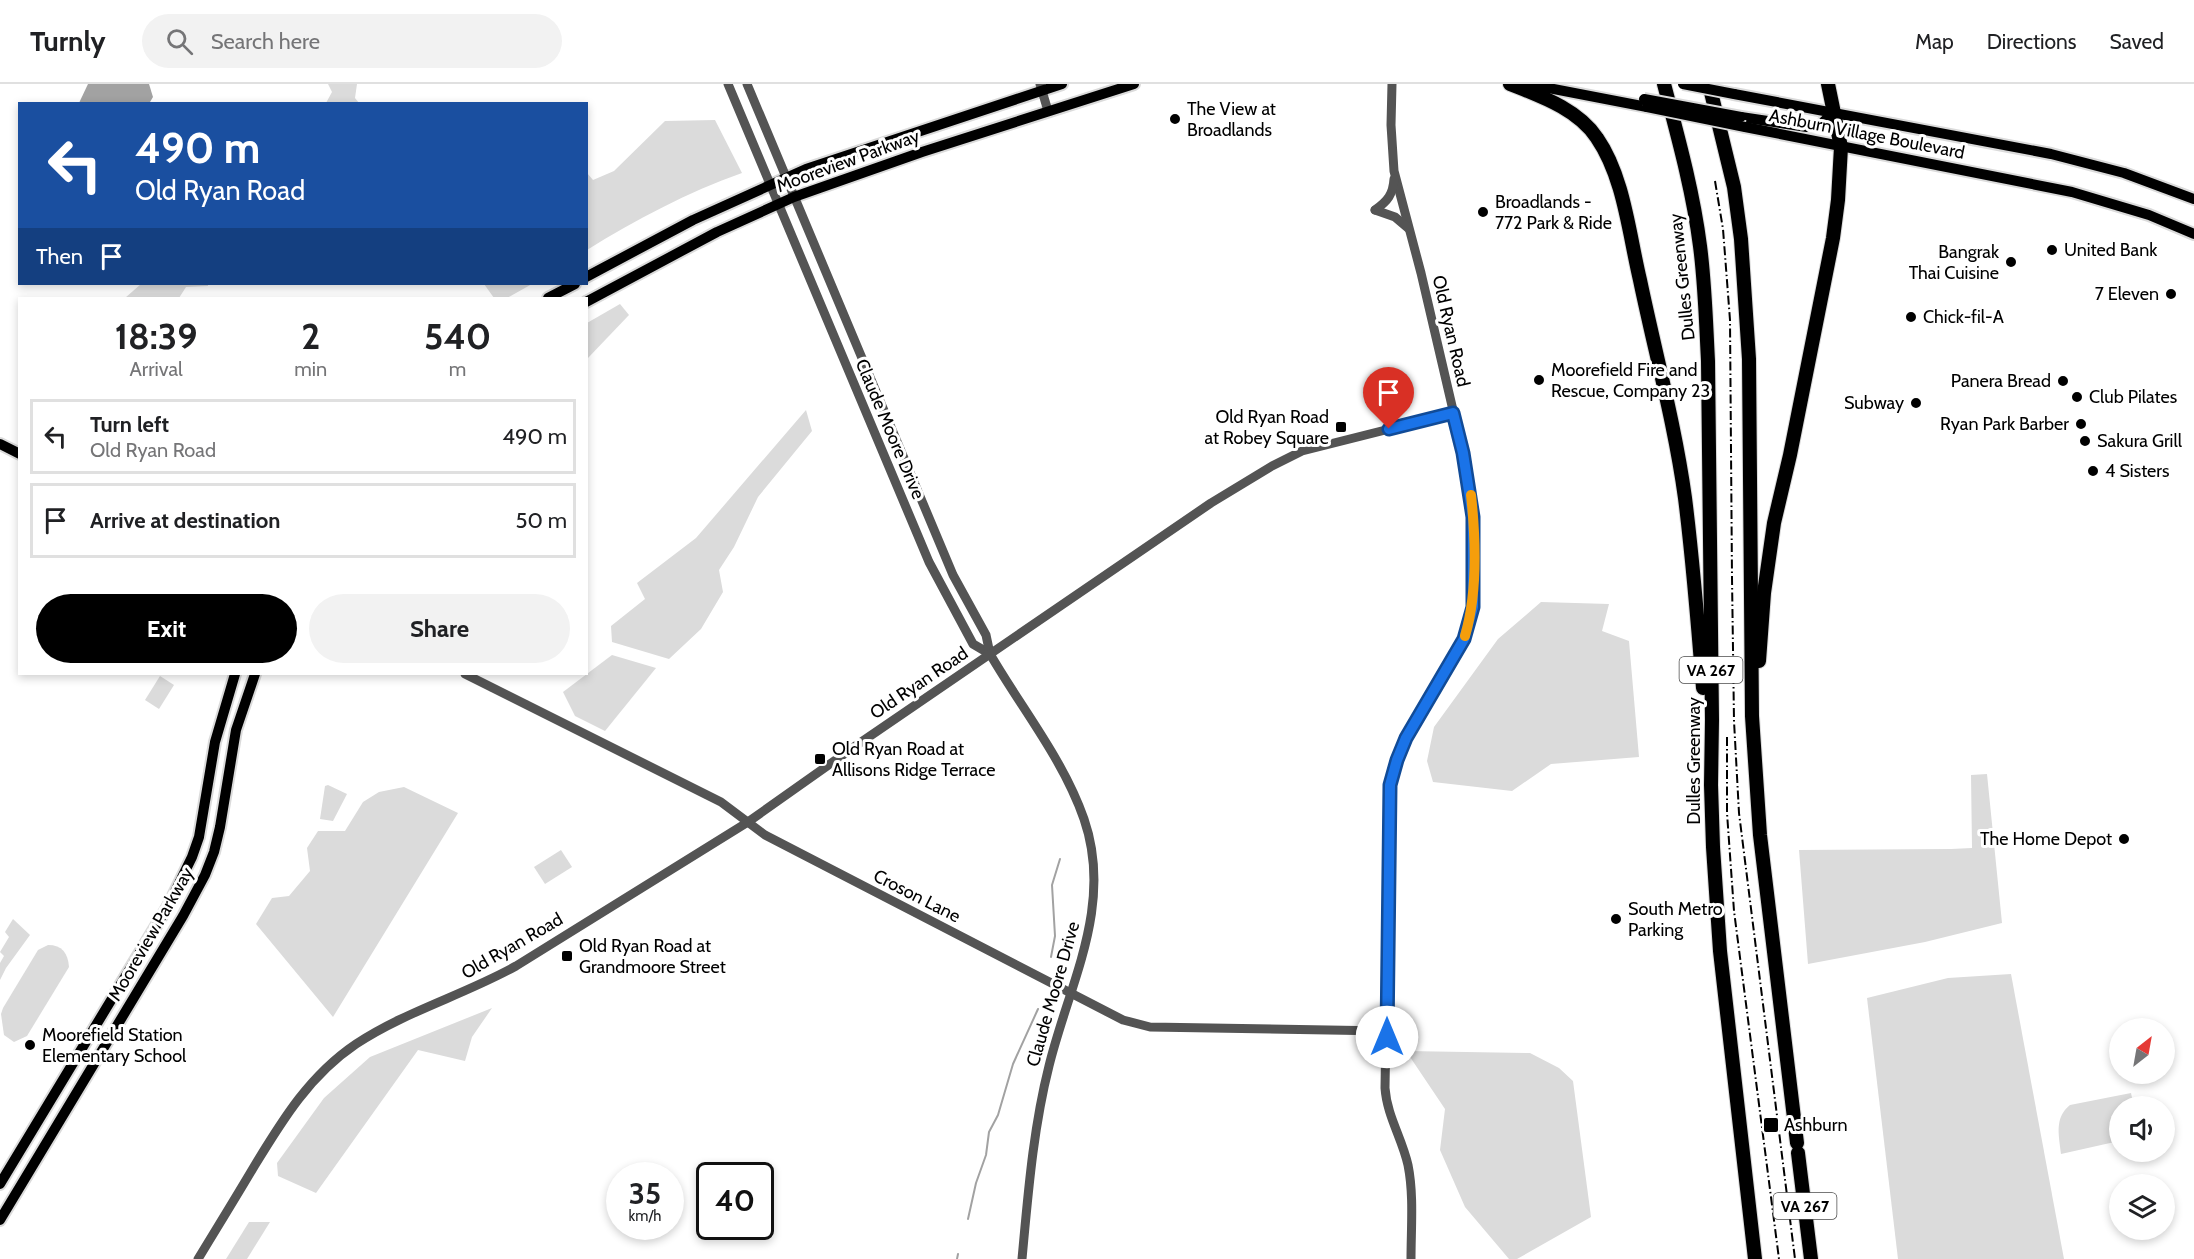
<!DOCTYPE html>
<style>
:root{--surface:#fff;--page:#f2f2f2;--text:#202124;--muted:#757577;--line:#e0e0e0;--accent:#000}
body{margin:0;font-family:Cabin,sans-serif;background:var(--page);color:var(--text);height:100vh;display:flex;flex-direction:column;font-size:22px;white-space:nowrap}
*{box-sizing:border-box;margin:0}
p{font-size:20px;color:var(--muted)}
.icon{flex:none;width:33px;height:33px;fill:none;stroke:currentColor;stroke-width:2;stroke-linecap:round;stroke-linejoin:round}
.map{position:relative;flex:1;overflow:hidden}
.side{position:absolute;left:18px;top:213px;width:570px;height:378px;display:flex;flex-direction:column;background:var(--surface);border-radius:0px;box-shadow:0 3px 9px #0003}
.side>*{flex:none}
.hud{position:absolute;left:18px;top:18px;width:570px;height:183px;border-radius:0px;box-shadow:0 3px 9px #0003;background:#1a4fa0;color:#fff;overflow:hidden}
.needle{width:39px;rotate:31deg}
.tools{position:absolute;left:2109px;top:934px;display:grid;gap:12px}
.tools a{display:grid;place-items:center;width:66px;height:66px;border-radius:50%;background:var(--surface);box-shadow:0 3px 9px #0003;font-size:30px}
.speed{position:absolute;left:606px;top:1078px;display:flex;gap:12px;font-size:30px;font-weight:700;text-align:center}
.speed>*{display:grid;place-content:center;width:78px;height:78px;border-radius:50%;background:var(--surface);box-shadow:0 3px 9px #0003;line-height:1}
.speed small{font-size:15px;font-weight:400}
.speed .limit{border:3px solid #111;border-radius:9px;background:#fff;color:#111}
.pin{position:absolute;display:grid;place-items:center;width:51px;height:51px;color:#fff;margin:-62px -26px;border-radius:50% 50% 50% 0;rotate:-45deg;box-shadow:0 0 6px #0007}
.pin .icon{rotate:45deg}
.me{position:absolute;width:66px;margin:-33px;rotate:0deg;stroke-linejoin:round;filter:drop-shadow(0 0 4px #0008)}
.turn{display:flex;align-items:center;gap:21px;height:126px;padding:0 18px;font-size:27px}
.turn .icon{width:78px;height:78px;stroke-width:2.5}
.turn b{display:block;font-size:42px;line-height:51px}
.then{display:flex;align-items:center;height:57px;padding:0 18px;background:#0003;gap:12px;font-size:22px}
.eta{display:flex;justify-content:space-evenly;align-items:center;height:102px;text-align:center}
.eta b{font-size:36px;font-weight:800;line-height:42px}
.cta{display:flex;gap:12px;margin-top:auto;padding:12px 18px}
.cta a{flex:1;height:69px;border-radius:36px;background:var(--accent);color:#fff;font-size:24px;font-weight:800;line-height:69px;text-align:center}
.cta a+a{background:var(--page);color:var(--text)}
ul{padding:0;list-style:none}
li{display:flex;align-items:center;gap:18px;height:75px;margin:0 12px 9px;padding:0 6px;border:3px solid var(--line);border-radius:0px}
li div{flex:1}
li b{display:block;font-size:22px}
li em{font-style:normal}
header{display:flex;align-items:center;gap:36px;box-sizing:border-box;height:84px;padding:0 30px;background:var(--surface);border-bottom:2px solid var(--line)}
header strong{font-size:28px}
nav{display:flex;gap:33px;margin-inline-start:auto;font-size:21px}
.search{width:420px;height:54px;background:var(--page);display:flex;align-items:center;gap:15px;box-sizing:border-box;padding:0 21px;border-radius:33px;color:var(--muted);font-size:22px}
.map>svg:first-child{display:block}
.green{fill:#dbdbdb}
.water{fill:#a2a2a2}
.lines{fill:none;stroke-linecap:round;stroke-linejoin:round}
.stream{stroke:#a2a2a2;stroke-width:2}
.major-casing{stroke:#dbdbdb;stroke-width:14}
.highway-casing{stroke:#dbdbdb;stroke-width:16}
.minor{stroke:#545454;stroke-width:9}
.major{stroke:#000;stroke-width:10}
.highway{stroke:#000;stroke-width:14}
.rail{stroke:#000;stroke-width:2;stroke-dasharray:9 3 1.5 3;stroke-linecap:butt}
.major-bridge-casing{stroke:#dbdbdb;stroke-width:14;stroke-linecap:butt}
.major-bridge{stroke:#000;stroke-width:10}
.route-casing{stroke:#114b97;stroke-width:15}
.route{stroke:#1a73e8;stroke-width:10}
.slow{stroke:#f59e0b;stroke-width:10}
.poi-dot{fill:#000;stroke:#fff;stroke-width:2}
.labels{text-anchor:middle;stroke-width:6;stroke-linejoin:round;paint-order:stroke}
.shield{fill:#fff;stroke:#4c4c4c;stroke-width:1.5}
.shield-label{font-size:16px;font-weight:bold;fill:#000}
.poi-label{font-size:18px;fill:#000;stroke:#fff;text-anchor:start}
.street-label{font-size:18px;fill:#000;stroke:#fff}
</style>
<header>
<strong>Turnly</strong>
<div class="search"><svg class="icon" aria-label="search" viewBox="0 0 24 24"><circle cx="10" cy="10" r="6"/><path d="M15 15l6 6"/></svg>Search here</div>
<nav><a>Map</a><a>Directions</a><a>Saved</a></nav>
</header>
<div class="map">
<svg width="2194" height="1175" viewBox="0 0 2194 1175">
<rect width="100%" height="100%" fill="#fff"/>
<g class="green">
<path d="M 328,0 L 357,0 L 355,14 L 359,19 L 326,19 L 332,8 Z"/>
<path d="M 715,36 L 742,89 C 688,108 635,136 587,166 L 587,89 L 593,96 L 614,87 L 665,37 Z"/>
<path d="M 141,200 L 208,200 L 208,202 L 186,203 L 179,214 L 125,214 Z"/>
<path d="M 484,200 L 532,200 L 507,214 L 494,214 Z"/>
<path d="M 620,220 L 629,231 L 587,275 L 587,239 Z"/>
<path d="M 806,326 L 812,347 L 758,413 L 734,463 L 719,486 L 723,508 L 701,545 L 669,575 L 612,558 L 611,542 L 645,515 L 637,499 L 696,454 Z"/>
<path d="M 1541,518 L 1609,520 L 1602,547 L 1629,557 L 1639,673 L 1551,680 L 1512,707 L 1433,698 L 1427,677 L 1434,643 L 1498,555 Z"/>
<path d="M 612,571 L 656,584 L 605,647 L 575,632 L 563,608 Z"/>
<path d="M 160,592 L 174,601 L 159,625 L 145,616 Z"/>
<path d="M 1987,690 L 2002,839 L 1925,858 L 1808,880 L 1799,766 L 1951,765 L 1972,764 L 1971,691 Z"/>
<path d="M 328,701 L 347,710 L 333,737 L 320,735 L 325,702 Z"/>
<path d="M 404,703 L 458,729 L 333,933 L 256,840 L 272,814 L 289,812 L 310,787 L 307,764 L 318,747 L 345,747 L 363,718 L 379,708 Z"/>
<path d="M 561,766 L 572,783 L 545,800 L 534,783 Z"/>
<path d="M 13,835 L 30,851 L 6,884 L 0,896 L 0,879 L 4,872 L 0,868 L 9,853 L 5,848 Z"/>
<path d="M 48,861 C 62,861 68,869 69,883 L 27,952 L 14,958 L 4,951 L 1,930 L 3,924 L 38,866 Z"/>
<path d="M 2011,890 L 2064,1175 L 1898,1175 L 1867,914 L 1948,894 Z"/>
<path d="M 492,924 L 472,953 L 465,977 L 418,966 L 316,1109 L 278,1092 L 277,1079 L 324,1014 L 370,973 Z"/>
<path d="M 1406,967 L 1530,969 L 1559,984 L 1573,997 L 1591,1133 L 1517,1175 L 1509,1175 L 1465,1123 L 1440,1066 L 1445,1025 Z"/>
<path d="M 2131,1009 L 2134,1023 L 2120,1023 L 2119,1057 L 2061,1070 C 2059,1051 2054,1034 2070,1021 Z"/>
<path d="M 249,1138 L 270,1138 L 247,1175 L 226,1175 Z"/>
</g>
<path class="water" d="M 88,0 L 149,0 L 153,13 L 150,18 L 143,19 L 79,19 Z"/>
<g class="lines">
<g class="stream">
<path d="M 1051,873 L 1055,852 L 1052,801 L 1060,775"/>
<path d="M 968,1135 L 976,1099 L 986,1071 L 989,1048 L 998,1031 L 1013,980 L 1038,925"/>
<path d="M 957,1175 L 958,1170"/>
</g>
<g class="major-casing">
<g id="major">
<path d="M 1528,0 L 1647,23"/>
<path d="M 1734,10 L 2051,70 L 2124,89 L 2194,115"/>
<path d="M 1741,33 L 1807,43 L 1819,42 L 1834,28"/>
<path d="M 1745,43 L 2072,108 L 2149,131 L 2194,150"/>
<path d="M 586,193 L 693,136 L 806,85 L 1062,0"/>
<path d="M 548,214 L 575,200"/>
<path d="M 586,218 L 717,148 L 794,113 L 922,68 L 1134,0"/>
<path d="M 0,360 L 20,370"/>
<path d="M 0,1100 L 168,822 L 192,773 L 199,753 L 215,658 L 235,590"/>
<path d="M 0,1136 L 183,832 L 205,791 L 214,768 L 220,743 L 236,646 L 255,590"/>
</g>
</g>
<g class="highway-casing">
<g id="highway">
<path d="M 1510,0 C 1540,12 1578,25 1597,54 C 1624,93 1629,150 1640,196 C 1655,268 1675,341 1685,414 C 1693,477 1698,540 1703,604"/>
<path d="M 1664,0 C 1678,53 1693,107 1700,162 C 1705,200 1706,239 1708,277 L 1712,636 L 1711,701 L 1713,763 L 1720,867 L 1755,1175"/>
<path d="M 1709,0 L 1734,103 L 1741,155 L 1749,275 L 1752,632 L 1760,751 L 1797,1059"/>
<path d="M 1759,577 L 1764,509 L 1774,439 L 1790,371 L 1833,154 L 1838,116 L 1841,63 L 1828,0"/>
<path d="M 1798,1069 L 1811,1175"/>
</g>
</g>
<g class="minor">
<path d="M 728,0 L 929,478 L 973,560 L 990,570"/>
<path d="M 747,0 L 953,491 L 986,551 L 990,570 C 1022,625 1063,675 1084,735 C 1114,822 1069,900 1049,982 C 1033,1045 1028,1111 1022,1175"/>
<path d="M 1040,0 L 1048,27"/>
<path d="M 1392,0 L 1391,41 L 1394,87 L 1421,189 L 1463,369 L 1471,411 L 1474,452 L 1473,523 L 1464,555 L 1406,654 L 1397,676 L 1390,701 L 1385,1004 C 1387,1032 1402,1054 1408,1081 C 1414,1111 1411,1144 1411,1175"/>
<path d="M 1375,126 C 1388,117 1393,110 1394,95"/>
<path d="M 1375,126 L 1395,133 L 1408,144"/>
<path d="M 465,590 L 721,718 L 765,751 L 1123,936 L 1150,943 L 1387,947"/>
<path d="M 198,1175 C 217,1144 236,1113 255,1081 C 283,1035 310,991 356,960 C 406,927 464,911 516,882 L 748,738 L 854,663 L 1211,419 L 1272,382 L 1302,367 L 1453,329"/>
</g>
<use href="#major" class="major"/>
<use href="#highway" class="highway"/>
<g class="rail">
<path d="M 1715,97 L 1723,145 L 1730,236 L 1732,494 L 1734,637 L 1739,729 L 1795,1175"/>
<path d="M 1727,653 L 1727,729 L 1734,827 L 1779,1175"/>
</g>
<g class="major-bridge-casing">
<g id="major-bridge">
<path d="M 1683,0 L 1734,10"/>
<path d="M 1644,15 L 1741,33"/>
<path d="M 1647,23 L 1745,43"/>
</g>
</g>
<use href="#major-bridge" class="major-bridge"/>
</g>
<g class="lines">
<g class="route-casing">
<path id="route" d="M 1387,953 L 1390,701 L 1397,676 L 1406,654 L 1464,555 L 1473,523 L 1473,433 L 1463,369 L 1453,329 L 1389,345"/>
</g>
<use href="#route" class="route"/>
<path class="slow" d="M 1465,552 C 1478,508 1476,457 1471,411"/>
</g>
<g class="poi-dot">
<circle cx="1175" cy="35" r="6"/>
<circle cx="1483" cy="128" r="6"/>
<circle cx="2052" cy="166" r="6"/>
<circle cx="2011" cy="178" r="6"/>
<circle cx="2171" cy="210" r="6"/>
<circle cx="1911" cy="233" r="6"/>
<circle cx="1539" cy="296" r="6"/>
<circle cx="2063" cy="297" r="6"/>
<circle cx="2077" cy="313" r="6"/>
<circle cx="1916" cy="319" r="6"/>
<circle cx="2081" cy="340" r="6"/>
<rect x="1335" y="337" width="12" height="12" rx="3"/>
<circle cx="2085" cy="357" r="6"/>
<circle cx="2093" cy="387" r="6"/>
<rect x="814" y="669" width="12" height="12" rx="3"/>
<circle cx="2124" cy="755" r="6"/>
<circle cx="1616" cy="835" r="6"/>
<rect x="561" y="866" width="12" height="12" rx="3"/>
<circle cx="30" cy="961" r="6"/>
<rect x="1763" y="1033" width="16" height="16" rx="3"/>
</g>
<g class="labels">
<g class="shield">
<rect x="1679.5" y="573" width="63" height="26" rx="4.5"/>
<rect x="1773.5" y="1109" width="63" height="26" rx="4.5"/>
</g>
<g class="shield-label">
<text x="1711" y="592">VA 267</text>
<text x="1805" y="1128">VA 267</text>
</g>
<g class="poi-label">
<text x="1187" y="31">The View at<tspan x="1187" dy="21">Broadlands</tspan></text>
<text x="1495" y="124">Broadlands -<tspan x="1495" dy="21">772 Park &amp; Ride</tspan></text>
<text x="2064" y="172">United Bank</text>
<text x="1999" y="174" text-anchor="end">Bangrak<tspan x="1999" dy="21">Thai Cuisine</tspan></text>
<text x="2159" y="216" text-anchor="end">7 Eleven</text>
<text x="1923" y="239">Chick-fil-A</text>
<text x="1551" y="292">Moorefield Fire and<tspan x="1551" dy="21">Rescue, Company 23</tspan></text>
<text x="2051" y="303" text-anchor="end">Panera Bread</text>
<text x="2089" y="319">Club Pilates</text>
<text x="1904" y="325" text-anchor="end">Subway</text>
<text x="1329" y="339" text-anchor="end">Old Ryan Road<tspan x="1329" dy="21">at Robey Square</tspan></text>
<text x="2069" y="346" text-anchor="end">Ryan Park Barber</text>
<text x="2097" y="363">Sakura Grill</text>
<text x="2105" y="393">4 Sisters</text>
<text x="832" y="671">Old Ryan Road at<tspan x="832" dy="21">Allisons Ridge Terrace</tspan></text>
<text x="2112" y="761" text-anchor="end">The Home Depot</text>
<text x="1628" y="831">South Metro<tspan x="1628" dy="21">Parking</tspan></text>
<text x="579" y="868">Old Ryan Road at<tspan x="579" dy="21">Grandmoore Street</tspan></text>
<text x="42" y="957">Moorefield Station<tspan x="42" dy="21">Elementary School</tspan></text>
<text x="1784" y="1047">Ashburn</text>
</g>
<g class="street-label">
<text transform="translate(1867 50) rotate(11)" y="6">Ashburn Village Boulevard</text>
<text transform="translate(848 77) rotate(-20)" y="6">Mooreview Parkway</text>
<text transform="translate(1682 193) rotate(-96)" y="6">Dulles Greenway</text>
<text transform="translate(1451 247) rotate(77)" y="6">Old Ryan Road</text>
<text transform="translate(890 345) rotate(67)" y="6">Claude Moore Drive</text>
<text transform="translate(919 599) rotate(-34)" y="6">Old Ryan Road</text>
<text transform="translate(1694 677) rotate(-90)" y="6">Dulles Greenway</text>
<text transform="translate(917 812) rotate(27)" y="6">Croson Lane</text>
<text transform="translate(151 850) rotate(-60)" y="6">Mooreview Parkway</text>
<text transform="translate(512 862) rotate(-30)" y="6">Old Ryan Road</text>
<text transform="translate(1053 910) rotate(-74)" y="6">Claude Moore Drive</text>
</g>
</g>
</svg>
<div class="tools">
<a><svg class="needle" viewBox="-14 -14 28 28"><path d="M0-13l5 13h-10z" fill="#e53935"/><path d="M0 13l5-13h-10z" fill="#757577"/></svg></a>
<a><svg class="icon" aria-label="sound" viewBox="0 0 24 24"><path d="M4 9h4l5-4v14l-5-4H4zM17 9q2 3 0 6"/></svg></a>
<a><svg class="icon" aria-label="layers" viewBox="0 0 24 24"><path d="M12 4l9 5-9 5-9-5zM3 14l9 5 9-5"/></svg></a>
</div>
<div class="speed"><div>35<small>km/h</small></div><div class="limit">40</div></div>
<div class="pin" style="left:1389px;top:345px;background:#d93025"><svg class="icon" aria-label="arrive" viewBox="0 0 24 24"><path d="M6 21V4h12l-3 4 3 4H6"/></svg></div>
<svg class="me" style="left:1387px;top:953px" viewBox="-20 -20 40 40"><circle r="19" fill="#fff"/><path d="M0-13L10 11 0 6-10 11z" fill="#1a73e8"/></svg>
<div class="hud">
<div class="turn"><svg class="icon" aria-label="left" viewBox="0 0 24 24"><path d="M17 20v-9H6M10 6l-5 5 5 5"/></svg><div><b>490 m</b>Old Ryan Road</div></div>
<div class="then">Then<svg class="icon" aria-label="arrive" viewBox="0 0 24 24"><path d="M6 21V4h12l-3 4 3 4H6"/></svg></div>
</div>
<section class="side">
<div class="eta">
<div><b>18:39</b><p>Arrival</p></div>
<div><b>2</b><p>min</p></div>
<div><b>540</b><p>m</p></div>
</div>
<ul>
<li><svg class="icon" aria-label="left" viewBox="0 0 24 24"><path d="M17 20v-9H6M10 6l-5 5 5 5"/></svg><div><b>Turn left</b><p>Old Ryan Road</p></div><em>490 m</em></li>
<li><svg class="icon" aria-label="arrive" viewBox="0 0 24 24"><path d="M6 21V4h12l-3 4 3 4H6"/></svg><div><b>Arrive at destination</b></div><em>50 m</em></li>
</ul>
<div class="cta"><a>Exit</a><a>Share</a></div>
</section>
</div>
